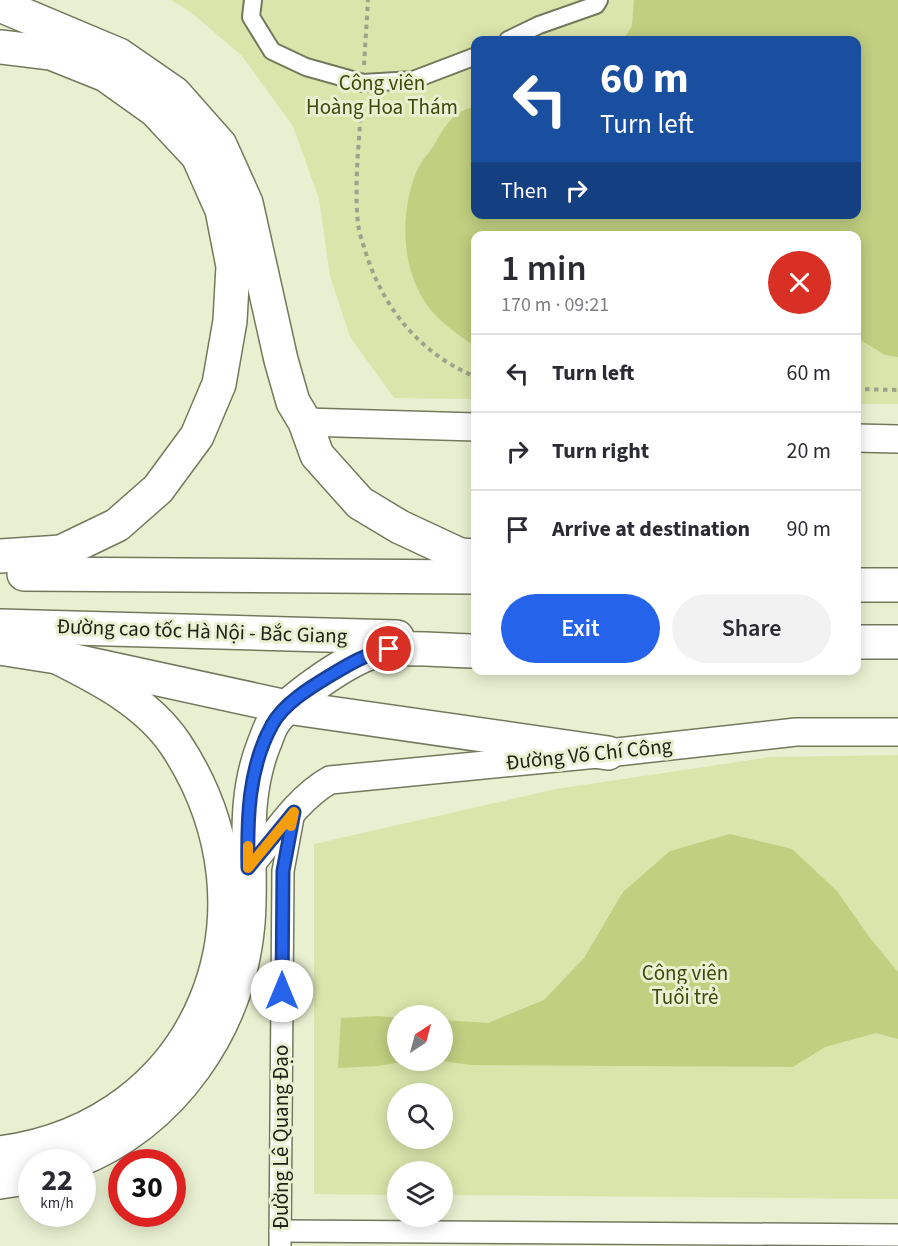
<!DOCTYPE html>
<meta charset="utf-8">
<style>
:root{--surface:#fff;--page:#f2f2f3;--text:#2b2b33;--muted:#7c7c81;--line:#e1e1e2;--accent:#2563eb}
body{margin:0;font-family:"Source Sans 3",sans-serif;background:var(--page);color:var(--text);height:100vh;display:flex;flex-direction:column;font-size:22px;white-space:nowrap}
*{box-sizing:border-box;margin:0}
p{font-size:20px;color:var(--muted)}
.icon{flex:none;width:33px;height:33px;fill:none;stroke:currentColor;stroke-width:2;stroke-linecap:round;stroke-linejoin:round}
.map{position:relative;flex:1;overflow:hidden}
.details{position:absolute;left:471px;top:231px;width:390px;height:444px;display:flex;flex-direction:column;background:var(--surface);border-radius:12px;box-shadow:0 3px 15px #0003}
.details>*{flex:none}
.banner{position:absolute;left:471px;top:36px;width:390px;height:183px;border-radius:12px;box-shadow:0 3px 15px #0003;background:#1a4fa0;color:#fff;overflow:hidden}
.needle{width:39px;rotate:36deg}
.fabs{position:absolute;left:387px;top:1005px;display:grid;gap:12px}
.fabs a{display:grid;place-items:center;width:66px;height:66px;border-radius:50%;background:var(--surface);box-shadow:0 3px 15px #0003;font-size:30px}
.speed{position:absolute;left:18px;top:1149px;display:flex;gap:12px;font-size:30px;font-weight:700;text-align:center}
.speed>*{display:grid;place-content:center;width:78px;height:78px;border-radius:50%;background:var(--surface);box-shadow:0 3px 15px #0003;line-height:1}
.speed small{font-size:15px;font-weight:400}
.speed .limit{border:9px solid #d22;background:#fff;color:#111}
.pin{position:absolute;display:grid;place-items:center;width:51px;height:51px;color:#fff;margin:-26px;border:3px solid #fff;border-radius:50%;box-shadow:0 2px 6px #0007}
.me{position:absolute;width:66px;margin:-33px;rotate:0deg;stroke-linejoin:round;filter:drop-shadow(0 0 4px #0008)}
.turn{display:flex;align-items:center;gap:21px;height:126px;padding:0 30px;font-size:27px}
.turn .icon{width:78px;height:78px;stroke-width:2.5}
.turn b{display:block;font-size:42px;line-height:51px}
.then{display:flex;align-items:center;height:57px;padding:0 30px;background:#0003;gap:12px;font-size:22px}
.round{display:grid;place-items:center;flex:none;width:63px;height:63px;border-radius:32px;background:var(--page)}
.headline{display:flex;align-items:center;justify-content:space-between;height:102px;padding:0 30px}
h1{font-size:36px;font-weight:600;line-height:45px}
.primary-button{display:flex;gap:12px;margin-top:auto;padding:12px 30px}
.primary-button a{flex:1;height:69px;border-radius:36px;background:var(--accent);color:#fff;font-size:24px;font-weight:600;line-height:69px;text-align:center}
.primary-button a+a{background:var(--page);color:var(--text)}
ul{padding:0;list-style:none}
li{display:flex;align-items:center;gap:18px;height:78px;padding:0 30px;border-top:2px solid var(--line)}
li div{flex:1}
li b{display:block;font-size:22px}
li em{font-style:normal}
.map>svg:first-child{display:block}
.green{fill:#d9e5aa;fill-rule:evenodd}
.water{fill:#c1cf81}
.lines{fill:none;stroke-linecap:round;stroke-linejoin:round}
.pedestrian-casing{stroke:#73795d;stroke-width:20}
.minor-casing{stroke:#73795d;stroke-width:24}
.tertiary-casing{stroke:#73795d;stroke-width:30}
.motorway-casing{stroke:#73795d;stroke-width:36}
.path{stroke:#9da38b;stroke-width:4;stroke-dasharray:4.5 4.5;stroke-linecap:butt}
.pedestrian{stroke:#fff;stroke-width:16}
.minor{stroke:#fff;stroke-width:21}
.tertiary{stroke:#fff;stroke-width:27}
.motorway{stroke:#fff;stroke-width:33}
.route-casing{stroke:#184099;stroke-width:15}
.route{stroke:#2563eb;stroke-width:10}
.slow{stroke:#f59e0b;stroke-width:10}
.labels{text-anchor:middle;stroke-width:6;stroke-linejoin:round;paint-order:stroke}
.park-label{font-size:21px;fill:#3e460a;stroke:#e9f0d1}
.street-label{font-size:21px;fill:#212318;stroke:#e9f0d1}
</style>
<div class="map">
<svg width="898" height="1246" viewBox="0 0 898 1246">
<rect width="100%" height="100%" fill="#e9f0d1"/>
<g class="green">
<path d="M 171,0 L 898,0 L 898,404 L 857,404 L 856,236 L 476,236 L 475,399 L 394,398 L 350,337 L 330,276 L 319,199 L 293,126 L 242,56 L 192,13 ZM 476,40 L 856,40 L 856,214 L 476,214 Z"/>
<path d="M 898,755 L 898,1199 L 443,1195 L 442,1172 L 398,1172 L 397,1195 L 314,1194 L 314,844 L 556,789 L 771,757 ZM 398,1016 L 442,1016 L 442,1060 L 398,1060 ZM 398,1094 L 442,1094 L 442,1138 L 398,1138 Z"/>
</g>
<g class="water">
<path d="M 634,0 L 898,0 L 898,357 L 885,355 L 857,338 L 856,236 L 476,236 L 475,347 C 462,337 448,328 436,316 C 400,278 398,214 418,168 C 422,160 429,153 434,145 C 444,128 453,110 475,107 L 476,214 L 856,214 L 856,40 L 623,40 L 632,26 Z"/>
<path d="M 730,834 L 792,849 L 837,891 L 870,938 L 898,972 L 898,1039 L 876,1033 L 825,1047 L 793,1067 L 472,1065 L 440,1061 L 442,1060 L 443,1020 L 488,1023 L 544,1000 L 584,958 L 623,892 L 670,851 Z"/>
<path d="M 378,1016 L 397,1018 L 398,1060 L 406,1061 L 378,1066 L 338,1068 L 341,1018 Z"/>
</g>
<g class="lines">
<g class="pedestrian-casing">
<g id="pedestrian">
<path d="M 253,0 L 251,17 L 272,51 L 306,67 L 363,83 L 413,80 L 476,56"/>
<path d="M 508,40 L 539,25 L 596,5 L 599,0"/>
</g>
</g>
<g class="minor-casing">
<g id="minor">
<path d="M 280,1231 L 898,1235"/>
<path d="M 280,1246 L 283,871 L 294,812"/>
</g>
</g>
<g class="tertiary-casing">
<g id="tertiary">
<path d="M 305,422 L 476,427"/>
<path d="M 856,438 L 898,439"/>
<path d="M 248,868 C 273,838 296,799 330,780 L 608,753 L 796,732 L 898,732"/>
</g>
</g>
<g class="motorway-casing">
<g id="motorway">
<path d="M 0,5 L 119,55 L 174,93 L 220,145 L 246,203 L 281,360 L 293,402 L 305,422 L 317,455 L 360,503 L 400,527 L 460,555 L 476,556"/>
<path d="M 0,47 L 51,53 L 106,75 L 155,110 L 198,156 L 222,210 L 233,266 L 230,321 L 219,384 L 197,436 L 158,489 L 117,525 L 61,552 L 0,556"/>
<path d="M 24,574 L 476,577"/>
<path d="M 856,585 L 898,585"/>
<path d="M 0,626 L 397,637"/>
<path d="M 856,642 L 898,642"/>
<path d="M 0,648 L 57,657 L 287,707 L 608,753"/>
<path d="M 0,1153 C 203,1126 286,912 176,745 C 148,703 101,679 57,657"/>
<path d="M 74,1162 C 173,1123 239,1028 248,923 C 253,860 240,805 264,744 C 267,737 269,729 273,723 C 288,700 342,664 367,654 C 393,644 447,651 476,651"/>
<path d="M 0,1182 L 32,1177"/>
</g>
</g>
<g class="path">
<path d="M 364,65 L 368,0"/>
<path d="M 362,100 C 359,141 354,182 358,224 C 359,232 362,241 365,250 C 382,307 420,354 476,377"/>
<path d="M 856,389 L 898,390"/>
</g>
<use href="#pedestrian" class="pedestrian"/>
<use href="#minor" class="minor"/>
<use href="#tertiary" class="tertiary"/>
<use href="#motorway" class="motorway"/>
</g>
<g class="lines">
<g class="route-casing">
<path id="route" d="M 282,991 L 283,871 L 294,812 L 248,868 C 247,820 248,768 272,725 C 283,704 311,687 331,675 C 351,663 366,654 389,649"/>
</g>
<use href="#route" class="route"/>
<path class="slow" d="M 248,846 L 248,868 L 294,812 L 291,826"/>
</g>
<g class="labels">
<g class="park-label">
<text x="382" y="90">Công viên<tspan x="382" dy="24">Hoàng Hoa Thám</tspan></text>
<text x="685" y="980">Công viên<tspan x="685" dy="24">Tuổi trẻ</tspan></text>
</g>
<g class="street-label">
<text transform="translate(202 631) rotate(2)" y="7">Đường cao tốc Hà Nội - Bắc Giang</text>
<text transform="translate(589 754) rotate(-6)" y="7">Đường Võ Chí Công</text>
<text transform="translate(281 1137) rotate(-90)" y="7">Đường Lê Quang Đạo</text>
</g>
</g>
</svg>
<div class="fabs">
<a><svg class="needle" viewBox="-14 -14 28 28"><path d="M0-13l5 13h-10z" fill="#e53935"/><path d="M0 13l5-13h-10z" fill="#7c7c81"/></svg></a>
<a><svg class="icon" aria-label="search" viewBox="0 0 24 24"><circle cx="10" cy="10" r="6"/><path d="M15 15l6 6"/></svg></a>
<a><svg class="icon" aria-label="layers" viewBox="0 0 24 24"><path d="M12 4l9 5-9 5-9-5zM3 14l9 5 9-5"/></svg></a>
</div>
<div class="speed"><div>22<small>km/h</small></div><div class="limit">30</div></div>
<div class="pin" style="left:389px;top:649px;background:#d93025"><svg class="icon" aria-label="arrive" viewBox="0 0 24 24"><path d="M6 21V4h12l-3 4 3 4H6"/></svg></div>
<svg class="me" style="left:282px;top:991px" viewBox="-20 -20 40 40"><circle r="19" fill="#fff"/><path d="M0-13L10 11 0 6-10 11z" fill="#2563eb"/></svg>
<div class="banner">
<div class="turn"><svg class="icon" aria-label="left" viewBox="0 0 24 24"><path d="M17 20v-9H6M10 6l-5 5 5 5"/></svg><div><b>60 m</b>Turn left</div></div>
<div class="then">Then<svg class="icon" aria-label="right" viewBox="0 0 24 24"><path d="M7 20v-9h11M14 6l5 5-5 5"/></svg></div>
</div>
<section class="details">
<div class="headline"><div><h1>1 min</h1><p>170 m · 09:21</p></div><a class="round" style="background:#d93025;color:#fff"><svg class="icon" aria-label="close" viewBox="0 0 24 24"><path d="M6 6l12 12M18 6L6 18"/></svg></a></div>
<ul>
<li><svg class="icon" aria-label="left" viewBox="0 0 24 24"><path d="M17 20v-9H6M10 6l-5 5 5 5"/></svg><div><b>Turn left</b></div><em>60 m</em></li>
<li><svg class="icon" aria-label="right" viewBox="0 0 24 24"><path d="M7 20v-9h11M14 6l5 5-5 5"/></svg><div><b>Turn right</b></div><em>20 m</em></li>
<li><svg class="icon" aria-label="arrive" viewBox="0 0 24 24"><path d="M6 21V4h12l-3 4 3 4H6"/></svg><div><b>Arrive at destination</b></div><em>90 m</em></li>
</ul>
<div class="primary-button"><a>Exit</a><a>Share</a></div>
</section>
</div>
